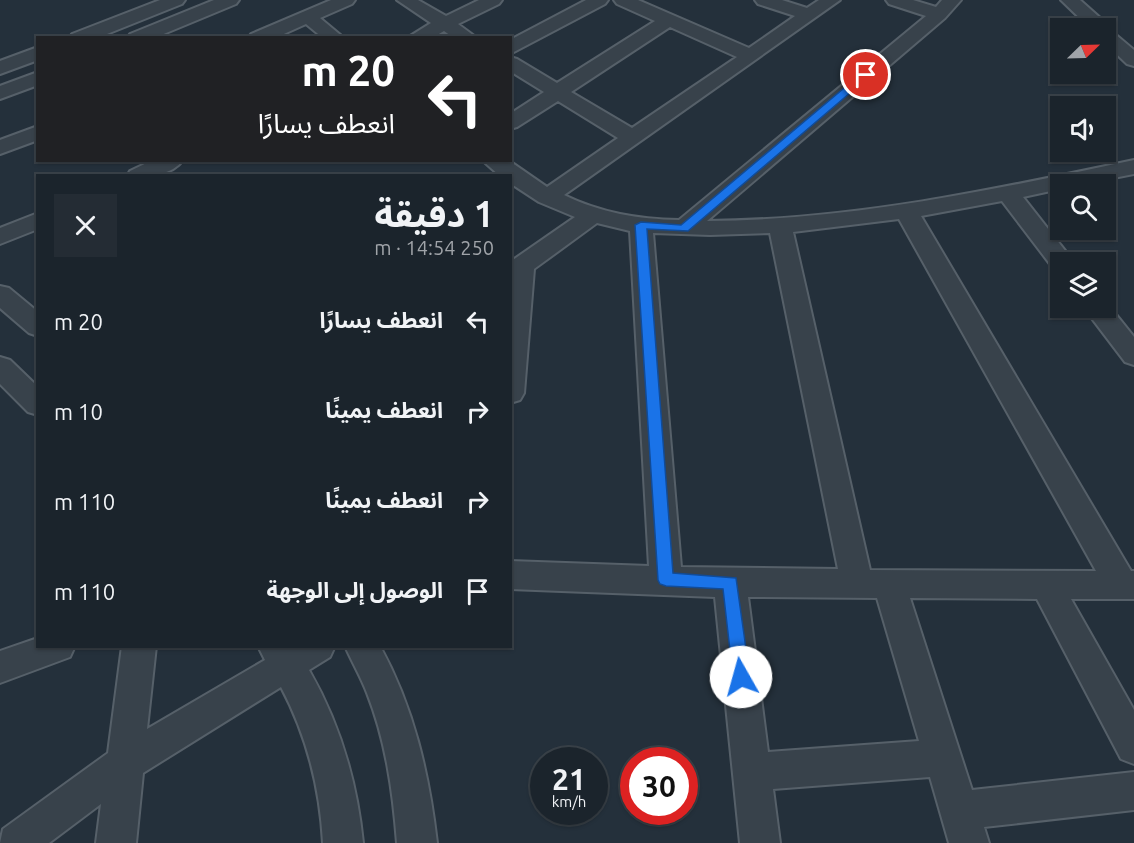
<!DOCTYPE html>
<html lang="ar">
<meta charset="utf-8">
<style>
:root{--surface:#1b242c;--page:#242c34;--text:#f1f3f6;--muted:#a0a4a9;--line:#394148}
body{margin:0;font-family:Ubuntu,"Noto Sans Arabic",sans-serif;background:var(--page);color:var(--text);direction:rtl;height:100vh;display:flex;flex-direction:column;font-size:22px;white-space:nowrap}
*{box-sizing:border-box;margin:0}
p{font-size:20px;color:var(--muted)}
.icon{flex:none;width:33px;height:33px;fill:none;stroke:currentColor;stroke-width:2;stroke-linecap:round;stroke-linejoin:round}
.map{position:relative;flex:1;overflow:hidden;direction:ltr}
.side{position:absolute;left:36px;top:174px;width:476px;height:474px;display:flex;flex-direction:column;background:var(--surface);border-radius:0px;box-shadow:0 2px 4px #0004,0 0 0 2px var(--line);direction:rtl}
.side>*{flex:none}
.top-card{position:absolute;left:36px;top:36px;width:476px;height:126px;border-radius:0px;box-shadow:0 2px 4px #0004,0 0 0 2px var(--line);direction:rtl;background:#202124;color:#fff;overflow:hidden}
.needle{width:39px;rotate:67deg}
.tools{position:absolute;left:1050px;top:18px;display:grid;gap:12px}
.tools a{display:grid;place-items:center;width:66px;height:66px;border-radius:0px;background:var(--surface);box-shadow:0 2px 4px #0004,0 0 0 2px var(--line);font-size:30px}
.speed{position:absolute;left:530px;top:747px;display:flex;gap:12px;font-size:30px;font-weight:700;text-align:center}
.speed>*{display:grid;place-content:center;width:78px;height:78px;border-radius:50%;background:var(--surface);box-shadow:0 2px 4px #0004,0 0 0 2px var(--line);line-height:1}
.speed small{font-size:15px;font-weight:400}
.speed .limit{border:9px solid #d22;background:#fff;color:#111}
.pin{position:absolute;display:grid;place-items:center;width:51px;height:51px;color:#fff;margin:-26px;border:3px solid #fff;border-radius:50%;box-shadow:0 2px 6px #0007}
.me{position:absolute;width:66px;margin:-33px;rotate:353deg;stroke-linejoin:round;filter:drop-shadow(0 0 4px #0008)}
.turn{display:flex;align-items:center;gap:21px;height:126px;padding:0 18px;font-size:27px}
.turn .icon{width:78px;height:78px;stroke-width:2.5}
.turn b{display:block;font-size:42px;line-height:51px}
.round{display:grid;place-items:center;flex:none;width:63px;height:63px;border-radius:0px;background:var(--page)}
.summary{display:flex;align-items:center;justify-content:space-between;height:102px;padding:0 18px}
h1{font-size:36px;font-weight:700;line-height:45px}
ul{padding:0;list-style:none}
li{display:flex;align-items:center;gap:18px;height:90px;padding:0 18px}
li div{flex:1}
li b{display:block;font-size:22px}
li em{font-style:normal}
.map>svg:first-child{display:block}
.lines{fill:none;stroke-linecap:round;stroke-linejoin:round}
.minor-casing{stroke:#566069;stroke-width:4}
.minor{fill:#38424b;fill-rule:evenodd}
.route{fill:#1a73e8;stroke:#114b97;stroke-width:1.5}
</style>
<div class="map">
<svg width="1134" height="843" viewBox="0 0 1134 843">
<rect width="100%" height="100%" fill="#24303b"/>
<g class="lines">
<g class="minor-casing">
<g id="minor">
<path d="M 160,0 L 185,0 L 182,4 L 97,38 L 70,38 L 72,34 Z"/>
<path d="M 214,0 L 239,0 L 236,4 L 154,38 L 128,38 L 130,34 Z"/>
<path d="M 331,0 L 355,0 L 352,4 L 320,18 L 344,38 L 323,38 L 306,24 L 275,38 L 249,38 L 251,34 Z"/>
<path d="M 397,0 L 418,0 L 446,16 L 479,0 L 502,0 L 499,4 L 458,24 L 477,38 L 454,38 L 444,31 L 432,38 L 407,38 L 431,23 Z"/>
<path d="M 586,0 L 608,0 L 605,4 L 510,54 L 510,40 Z"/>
<path d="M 614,0 L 638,0 L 749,48 L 795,16 L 758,4 L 755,0 L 782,0 L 807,8 L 819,0 L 840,0 L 564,195 C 601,213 638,219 679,220 L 926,16 L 889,4 L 886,0 L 913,0 L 936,7 L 942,0 L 961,0 L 945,18 L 707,221 C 852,220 993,190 1134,160 L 1134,174 L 1083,184 L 1060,184 L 1060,189 L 1023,197 L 1074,262 L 1060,262 L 1060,270 L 1053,268 L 1002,201 L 921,216 L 1131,571 L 1134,571 L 1134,599 L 1071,599 L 1134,710 L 1134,764 L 1121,759 L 1037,599 L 910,598 L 972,790 L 1134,772 L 1134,810 L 984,827 L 989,843 L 949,843 L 930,777 L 773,789 L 780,843 L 740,843 L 715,597 L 510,589 L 510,561 L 649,566 L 630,231 L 597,223 L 534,269 L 524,393 L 520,400 L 510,403 L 510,262 L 575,217 L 539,202 L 510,183 L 510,176 L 500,176 L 482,160 L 508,160 L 547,187 L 618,138 L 558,101 L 517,127 L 510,129 L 510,114 L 544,92 L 510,71 L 510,57 L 517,59 L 557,83 L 655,21 L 617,4 ZM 670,27 L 737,57 L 632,128 L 571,92 ZM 899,219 L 1096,571 L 870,570 L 793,232 ZM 653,233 L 710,235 L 770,233 L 838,569 L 681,567 ZM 748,597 L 877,598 L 919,741 L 768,752 Z"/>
<path d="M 1061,0 L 1080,0 L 1107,24 L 1109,29 L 1134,50 L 1134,66 L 1127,64 L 1106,44 L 1106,28 L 1090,28 Z"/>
<path d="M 38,47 L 38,60 L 0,74 L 0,61 Z"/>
<path d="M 38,72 L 38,85 L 0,99 L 0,86 Z"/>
<path d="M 38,126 L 38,140 L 0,154 L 0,140 Z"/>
<path d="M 153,160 L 183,160 C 171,177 145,176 127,176 L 130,171 Z"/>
<path d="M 38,213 L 38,229 L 0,244 L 0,228 Z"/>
<path d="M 0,286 L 9,288 L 38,312 L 38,336 L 29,333 L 0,308 Z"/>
<path d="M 1106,302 L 1134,337 L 1134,365 L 1125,362 L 1084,308 L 1106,308 Z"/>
<path d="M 0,357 L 10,360 L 38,387 L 38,415 L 28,412 L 0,384 Z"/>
<path d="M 38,638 L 38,646 L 75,646 L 70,657 L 0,683 L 0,651 Z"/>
<path d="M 122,646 L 156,646 L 147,729 L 265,660 L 258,646 L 335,646 L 330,657 L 309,670 C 340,724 357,782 363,843 L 323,843 C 320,788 307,736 281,687 L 143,773 L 136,843 L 96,843 L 101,804 L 49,843 L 0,843 L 3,829 L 108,753 Z"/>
<path d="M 345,646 L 380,646 C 414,708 429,774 437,843 L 397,843 C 393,792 386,741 367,693 C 361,677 352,662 345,646 Z"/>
</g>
</g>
<use href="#minor" class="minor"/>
</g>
<path class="route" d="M 862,73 L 871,75 L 688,231 L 647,229 L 673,573 L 736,578 L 750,677 L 747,683 L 741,685 L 735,683 L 733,677 L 723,589 L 666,586 L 660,584 L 658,580 L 635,225 L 641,222 L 681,225 Z"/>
</svg>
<div class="tools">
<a><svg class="needle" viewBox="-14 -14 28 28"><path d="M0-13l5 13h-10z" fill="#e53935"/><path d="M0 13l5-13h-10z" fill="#a0a4a9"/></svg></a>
<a><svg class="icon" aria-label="sound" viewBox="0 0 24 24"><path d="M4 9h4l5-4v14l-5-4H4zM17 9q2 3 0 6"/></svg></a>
<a><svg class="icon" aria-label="search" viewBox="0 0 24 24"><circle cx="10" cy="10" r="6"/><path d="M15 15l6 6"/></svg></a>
<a><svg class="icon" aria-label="layers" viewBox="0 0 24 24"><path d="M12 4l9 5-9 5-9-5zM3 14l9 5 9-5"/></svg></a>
</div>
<div class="speed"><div>21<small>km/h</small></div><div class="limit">30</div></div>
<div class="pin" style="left:866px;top:75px;background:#d93025"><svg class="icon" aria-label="arrive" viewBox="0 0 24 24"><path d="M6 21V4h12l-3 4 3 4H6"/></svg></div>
<svg class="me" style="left:741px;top:677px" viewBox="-20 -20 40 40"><circle r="19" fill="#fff"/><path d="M0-13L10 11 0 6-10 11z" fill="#1a73e8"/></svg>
<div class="top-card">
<div class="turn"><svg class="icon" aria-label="left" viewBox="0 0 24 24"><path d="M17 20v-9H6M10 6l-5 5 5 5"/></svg><div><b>20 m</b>انعطف يسارًا</div></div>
</div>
<section class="side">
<div class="summary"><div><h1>1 دقيقة</h1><p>250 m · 14:54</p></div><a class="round"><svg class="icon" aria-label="close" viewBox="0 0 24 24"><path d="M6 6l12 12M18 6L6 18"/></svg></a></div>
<ul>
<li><svg class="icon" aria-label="left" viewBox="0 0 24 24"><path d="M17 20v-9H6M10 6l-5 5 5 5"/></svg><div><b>انعطف يسارًا</b></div><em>20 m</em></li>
<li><svg class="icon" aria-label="right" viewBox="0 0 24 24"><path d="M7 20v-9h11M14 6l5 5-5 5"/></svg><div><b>انعطف يمينًا</b></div><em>10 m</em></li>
<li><svg class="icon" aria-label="right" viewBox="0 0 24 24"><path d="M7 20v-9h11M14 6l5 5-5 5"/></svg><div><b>انعطف يمينًا</b></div><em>110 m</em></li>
<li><svg class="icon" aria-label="arrive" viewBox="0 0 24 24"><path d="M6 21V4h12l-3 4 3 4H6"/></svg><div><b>الوصول إلى الوجهة</b></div><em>110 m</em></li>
</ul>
</section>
</div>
